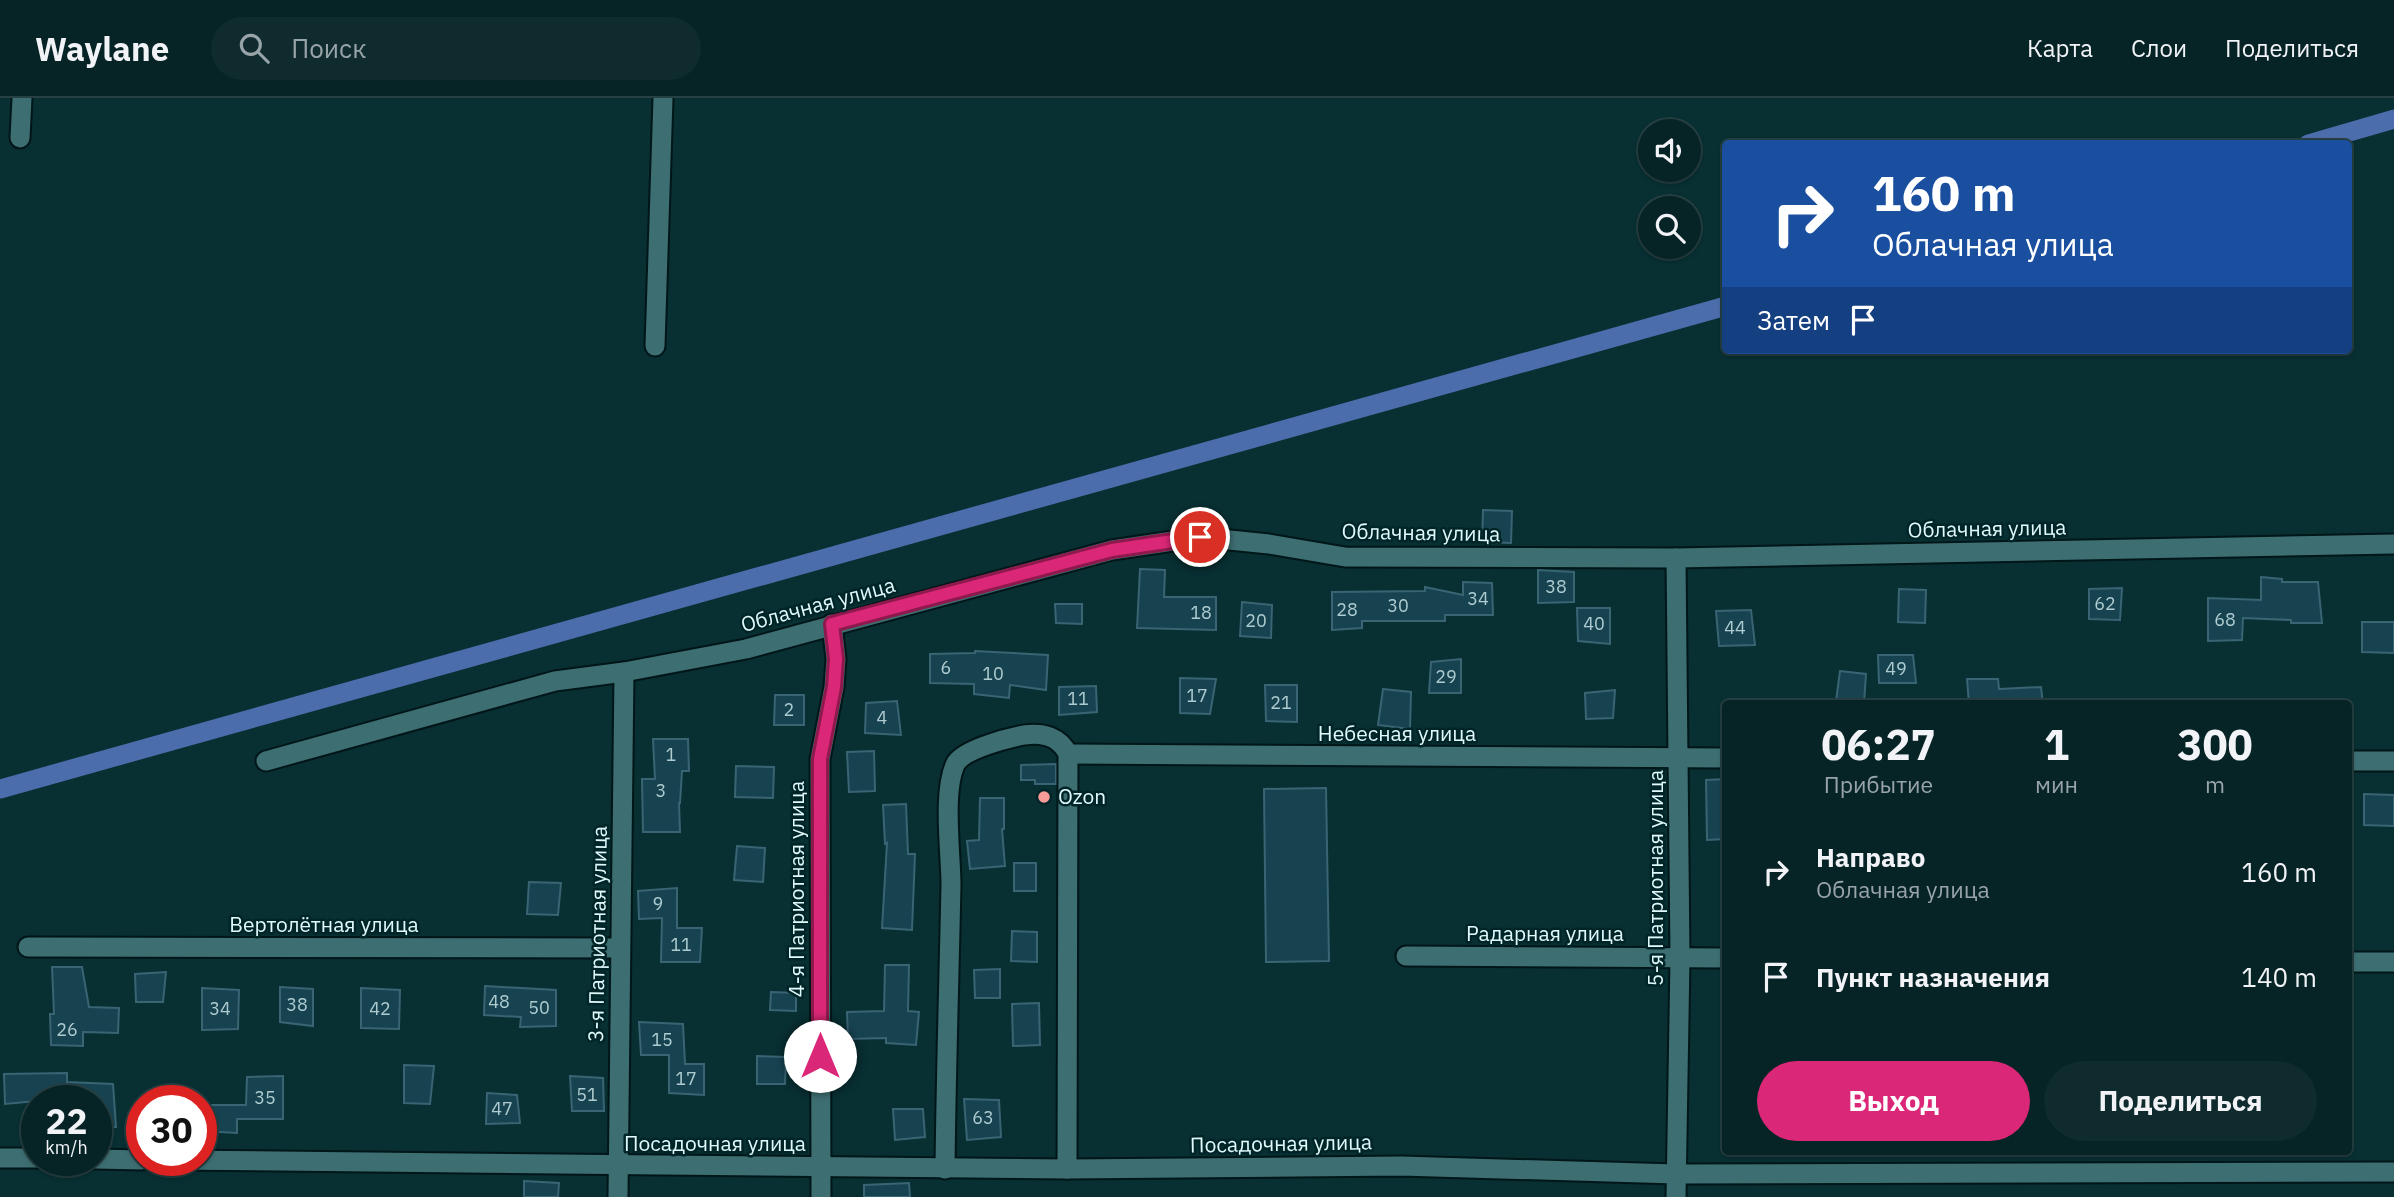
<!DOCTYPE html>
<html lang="ru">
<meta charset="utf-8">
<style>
:root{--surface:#062326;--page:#0f2b2e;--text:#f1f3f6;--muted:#98a4a7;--line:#274043;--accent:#db2777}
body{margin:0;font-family:"IBM Plex Sans",sans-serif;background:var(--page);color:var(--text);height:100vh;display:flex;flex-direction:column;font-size:26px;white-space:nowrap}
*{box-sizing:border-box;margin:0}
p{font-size:23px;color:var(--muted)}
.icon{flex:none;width:38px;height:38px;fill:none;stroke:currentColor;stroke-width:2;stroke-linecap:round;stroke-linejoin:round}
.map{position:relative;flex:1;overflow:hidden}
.side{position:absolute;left:1722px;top:602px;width:630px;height:455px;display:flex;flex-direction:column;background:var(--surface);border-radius:7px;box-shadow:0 2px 5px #0004,0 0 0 2px var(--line)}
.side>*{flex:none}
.top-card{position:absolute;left:1722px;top:42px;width:630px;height:214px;border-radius:7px;box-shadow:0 2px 5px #0004,0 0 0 2px var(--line);background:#1a4fa0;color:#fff;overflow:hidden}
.fabs{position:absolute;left:1638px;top:21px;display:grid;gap:14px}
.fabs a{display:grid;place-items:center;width:63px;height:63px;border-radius:50%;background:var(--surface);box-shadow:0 2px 5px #0004,0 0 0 2px var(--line);font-size:35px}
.speed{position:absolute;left:21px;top:987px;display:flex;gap:14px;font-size:35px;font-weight:700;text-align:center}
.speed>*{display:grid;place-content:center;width:91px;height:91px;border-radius:50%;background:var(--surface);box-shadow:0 2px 5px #0004,0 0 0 2px var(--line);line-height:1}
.speed small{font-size:18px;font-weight:400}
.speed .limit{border:10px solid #d22;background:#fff;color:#111}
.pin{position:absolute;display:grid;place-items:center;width:60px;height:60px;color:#fff;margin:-30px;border:4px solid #fff;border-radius:50%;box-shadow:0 2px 7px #0007}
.me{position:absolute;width:77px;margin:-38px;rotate:0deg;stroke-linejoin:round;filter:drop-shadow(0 0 5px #0008)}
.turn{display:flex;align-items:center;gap:24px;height:147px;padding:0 35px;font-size:32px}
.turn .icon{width:91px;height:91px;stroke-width:2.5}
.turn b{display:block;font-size:49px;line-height:60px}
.then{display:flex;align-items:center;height:66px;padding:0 35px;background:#0003;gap:14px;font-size:26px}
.eta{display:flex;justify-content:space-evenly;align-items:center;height:119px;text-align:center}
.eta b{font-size:42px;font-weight:700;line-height:49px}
.action{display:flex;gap:14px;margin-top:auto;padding:14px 35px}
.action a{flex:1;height:80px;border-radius:42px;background:var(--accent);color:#fff;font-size:28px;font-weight:700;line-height:80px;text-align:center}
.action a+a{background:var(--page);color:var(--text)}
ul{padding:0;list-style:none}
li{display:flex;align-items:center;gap:21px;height:105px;padding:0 35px}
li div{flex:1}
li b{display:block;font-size:26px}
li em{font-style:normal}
header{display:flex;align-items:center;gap:42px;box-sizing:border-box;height:98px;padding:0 35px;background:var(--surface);border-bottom:2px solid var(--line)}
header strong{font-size:33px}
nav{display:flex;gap:38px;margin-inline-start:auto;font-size:24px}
.search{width:490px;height:63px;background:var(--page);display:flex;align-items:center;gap:18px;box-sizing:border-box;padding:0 24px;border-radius:38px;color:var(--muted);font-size:26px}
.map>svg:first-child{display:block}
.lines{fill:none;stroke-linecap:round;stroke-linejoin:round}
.canal{stroke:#4c6dab;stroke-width:19}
.building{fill:#174351;stroke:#396473;stroke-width:2}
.minor-casing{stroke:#001618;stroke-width:23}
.minor{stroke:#3d6e71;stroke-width:19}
.route-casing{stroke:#8e194d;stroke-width:18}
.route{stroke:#db2777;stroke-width:12}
.poi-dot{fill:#f59b98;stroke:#002528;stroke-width:2.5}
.labels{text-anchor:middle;stroke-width:5;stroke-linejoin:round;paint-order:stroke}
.number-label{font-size:18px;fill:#aeccd0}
.street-label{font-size:21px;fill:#e0f9fb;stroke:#002528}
.poi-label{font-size:21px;fill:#e0f9fb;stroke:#002528;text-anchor:start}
</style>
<header>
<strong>Waylane</strong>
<div class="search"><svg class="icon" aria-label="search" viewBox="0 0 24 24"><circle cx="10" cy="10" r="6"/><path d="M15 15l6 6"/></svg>Поиск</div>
<nav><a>Карта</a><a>Слои</a><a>Поделиться</a></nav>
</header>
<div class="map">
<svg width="2394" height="1099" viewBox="0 0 2394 1099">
<rect width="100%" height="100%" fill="#082f32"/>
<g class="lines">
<g class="canal">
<path d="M 2308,46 L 2394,21"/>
<path d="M 0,691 L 1726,208"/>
</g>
</g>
<g class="building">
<path d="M 1483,412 L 1512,413 L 1511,445 L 1482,444 Z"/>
<path d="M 1140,471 L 1165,472 L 1164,499 L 1216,499 L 1216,532 L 1137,530 Z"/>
<path d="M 1538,472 L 1574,474 L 1574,504 L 1538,505 Z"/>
<path d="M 2261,479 L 2282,481 L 2282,484 L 2318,484 L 2322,525 L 2291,525 L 2291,522 L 2243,520 L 2242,542 L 2208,543 L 2208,500 L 2261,502 Z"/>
<path d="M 1463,484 L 1492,485 L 1493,517 L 1445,517 L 1445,523 L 1362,523 L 1362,530 L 1332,532 L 1332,494 L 1425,493 L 1425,489 L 1463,497 Z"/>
<path d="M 2122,490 L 2120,522 L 2089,521 L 2089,491 Z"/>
<path d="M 1899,491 L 1926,492 L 1925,525 L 1898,524 Z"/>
<path d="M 1242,504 L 1272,507 L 1271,540 L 1240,538 Z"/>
<path d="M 1055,506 L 1082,506 L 1082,526 L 1056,525 Z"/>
<path d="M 1577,510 L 1610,510 L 1610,546 L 1578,543 Z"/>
<path d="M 1751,512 L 1755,547 L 1719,548 L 1716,513 Z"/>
<path d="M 2362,524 L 2394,524 L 2394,555 L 2362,554 Z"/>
<path d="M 975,553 L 1048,557 L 1046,592 L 1010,587 L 1009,600 L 974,596 L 974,586 L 930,585 L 930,556 L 975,555 Z"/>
<path d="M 1878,557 L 1913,557 L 1916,585 L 1879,585 Z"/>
<path d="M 1461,561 L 1461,595 L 1429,595 L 1431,564 Z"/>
<path d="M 1840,573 L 1866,576 L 1864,605 L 1836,603 Z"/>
<path d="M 1180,580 L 1216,581 L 1210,616 L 1180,615 Z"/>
<path d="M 1967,581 L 1998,581 L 1999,591 L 2041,589 L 2043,606 L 1969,606 Z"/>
<path d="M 1265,587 L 1297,587 L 1297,624 L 1266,623 Z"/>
<path d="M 1096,588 L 1097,614 L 1059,617 L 1059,589 Z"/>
<path d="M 1383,591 L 1411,594 L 1410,631 L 1378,627 Z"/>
<path d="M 1615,592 L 1613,620 L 1586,621 L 1585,595 Z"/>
<path d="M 775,597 L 804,597 L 804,627 L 774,627 Z"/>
<path d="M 897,603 L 901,637 L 865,635 L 866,605 Z"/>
<path d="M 653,641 L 688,641 L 689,673 L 682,673 L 680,705 L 679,705 L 680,734 L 643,734 L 642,681 L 655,681 Z"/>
<path d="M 874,653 L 875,693 L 849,694 L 847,654 Z"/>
<path d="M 1056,666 L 1056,686 L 1035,686 L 1035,682 L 1021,682 L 1021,667 Z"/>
<path d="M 736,668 L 774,669 L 773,700 L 735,699 Z"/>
<path d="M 1726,681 L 1726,741 L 1707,742 L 1706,682 Z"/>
<path d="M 1326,690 L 1329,863 L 1266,864 L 1264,691 Z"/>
<path d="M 2364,696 L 2394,697 L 2394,728 L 2364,727 Z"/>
<path d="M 980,700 L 1004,700 L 1004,731 L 1002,731 L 1005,768 L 970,771 L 967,743 L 979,742 Z"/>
<path d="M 906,706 L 908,756 L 915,756 L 912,832 L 882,830 L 887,745 L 885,746 L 883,707 Z"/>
<path d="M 737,748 L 765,750 L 763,784 L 734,782 Z"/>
<rect x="1014" y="765" width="22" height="28"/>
<path d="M 529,784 L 561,785 L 558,817 L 527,816 Z"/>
<path d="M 677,790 L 677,830 L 702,830 L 700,864 L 661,864 L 662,820 L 639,821 L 638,793 Z"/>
<path d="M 1012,833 L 1037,834 L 1037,864 L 1011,863 Z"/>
<path d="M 885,867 L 909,867 L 908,913 L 919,914 L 916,947 L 886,945 L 886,940 L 848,941 L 847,914 L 884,913 Z"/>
<path d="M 52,869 L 82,869 L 89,909 L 119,910 L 118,935 L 83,934 L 83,948 L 51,947 L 50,916 L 54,916 Z"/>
<path d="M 1000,871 L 1000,900 L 975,900 L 974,872 Z"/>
<path d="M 166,874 L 163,904 L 136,904 L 135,876 Z"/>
<path d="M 485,888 L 556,892 L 556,928 L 520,929 L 521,919 L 484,917 Z"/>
<path d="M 280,889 L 313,891 L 313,928 L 280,924 Z"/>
<path d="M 202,890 L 239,892 L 238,931 L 202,932 Z"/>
<path d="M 361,890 L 400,892 L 399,931 L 361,930 Z"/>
<path d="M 771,894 L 796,895 L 796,913 L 770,912 Z"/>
<path d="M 1039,905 L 1040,947 L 1013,948 L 1012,906 Z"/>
<path d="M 639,924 L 683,926 L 685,966 L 704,966 L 704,997 L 669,995 L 669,957 L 641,957 Z"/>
<path d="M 757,958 L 786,959 L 785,986 L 757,986 Z"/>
<path d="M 404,967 L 434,968 L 430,1006 L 404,1005 Z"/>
<path d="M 67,975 L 67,984 L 113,986 L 116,1029 L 96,1029 L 96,1003 L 37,1003 L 5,1006 L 4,976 Z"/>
<path d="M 283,978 L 283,1021 L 237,1021 L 237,1035 L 201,1033 L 201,1007 L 246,1007 L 247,979 Z"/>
<path d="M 570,978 L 603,980 L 604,1013 L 572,1013 Z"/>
<path d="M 487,995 L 517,997 L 520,1025 L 486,1026 Z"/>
<path d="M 964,1001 L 999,1002 L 1001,1039 L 967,1042 Z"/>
<path d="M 893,1011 L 923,1011 L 925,1039 L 895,1042 Z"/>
<path d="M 524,1083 L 559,1085 L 558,1099 L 524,1099 Z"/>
<path d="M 909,1085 L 910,1099 L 864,1099 L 864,1087 Z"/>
</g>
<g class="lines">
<g class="minor-casing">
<g id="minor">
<path d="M 20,40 L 22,0"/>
<path d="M 655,248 L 663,0"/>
<path d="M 1676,460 L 1680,860 L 1676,1099"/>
<path d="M 1068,656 L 1726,660"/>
<path d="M 266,663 L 555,583 L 624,574 L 746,551 L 1112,452 L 1200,439 L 1269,446 L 1345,459 L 1676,460 L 2394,446"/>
<path d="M 2348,663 L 2394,663"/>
<path d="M 28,849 L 620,850"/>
<path d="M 1406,858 L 1726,860"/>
<path d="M 2348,864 L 2394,864"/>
<path d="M 0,1060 L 37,1060"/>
<path d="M 96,1061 L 142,1062"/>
<path d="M 169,1062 L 1067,1071 L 1401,1068 L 1676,1076 L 2394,1074"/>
<path d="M 945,1071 C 946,976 949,882 951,787 C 951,756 942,692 956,665 C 965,651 1008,640 1024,637 C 1043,634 1060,639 1068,656 L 1067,1071"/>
<path d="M 618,1099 L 624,574"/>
<path d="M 821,1099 L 820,661 L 834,589 L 836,561 L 832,526"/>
</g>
</g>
<use href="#minor" class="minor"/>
</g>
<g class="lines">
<g class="route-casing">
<path id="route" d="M 820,958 L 820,661 L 834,589 L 836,561 L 832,526 L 1112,452 L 1200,439"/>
</g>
<use href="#route" class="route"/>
</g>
<circle class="poi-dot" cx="1044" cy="699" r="7"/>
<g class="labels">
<g class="number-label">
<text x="1556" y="495">38</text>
<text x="1478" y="507">34</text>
<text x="2105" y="512">62</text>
<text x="1398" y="514">30</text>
<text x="1347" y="518">28</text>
<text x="1201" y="521">18</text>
<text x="2225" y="528">68</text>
<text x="1256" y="529">20</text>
<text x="1594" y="532">40</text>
<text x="1735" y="536">44</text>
<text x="946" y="576">6</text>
<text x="1896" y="577">49</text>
<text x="993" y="582">10</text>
<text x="1446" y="585">29</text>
<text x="1197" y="604">17</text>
<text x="1078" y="607">11</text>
<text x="1281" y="611">21</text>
<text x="789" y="618">2</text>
<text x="882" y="626">4</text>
<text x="671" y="663">1</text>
<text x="661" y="699">3</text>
<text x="658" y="812">9</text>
<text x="681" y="853">11</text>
<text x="499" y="910">48</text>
<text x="297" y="913">38</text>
<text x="539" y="916">50</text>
<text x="220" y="917">34</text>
<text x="380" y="917">42</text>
<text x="67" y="938">26</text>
<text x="662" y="948">15</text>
<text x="686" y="987">17</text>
<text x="587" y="1003">51</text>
<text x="265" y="1006">35</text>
<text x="502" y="1017">47</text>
<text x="983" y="1026">63</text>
</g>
<g class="street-label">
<text transform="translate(1987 431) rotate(-1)" y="7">Облачная улица</text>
<text transform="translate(1421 435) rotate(1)" y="7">Облачная улица</text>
<text transform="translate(818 507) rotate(-15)" y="7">Облачная улица</text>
<text x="1397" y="643">Небесная улица</text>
<text transform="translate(1656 780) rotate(-90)" y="7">5-я Патриотная улица</text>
<text transform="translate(797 791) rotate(-90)" y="7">4-я Патриотная улица</text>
<text x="324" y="834">Вертолётная улица</text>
<text transform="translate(598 836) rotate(-89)" y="7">3-я Патриотная улица</text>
<text x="1545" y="843">Радарная улица</text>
<text x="715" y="1053">Посадочная улица</text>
<text transform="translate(1281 1046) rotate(-1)" y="7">Посадочная улица</text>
</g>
<g class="poi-label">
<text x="1058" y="706">Ozon</text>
</g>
</g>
</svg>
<div class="fabs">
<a><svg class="icon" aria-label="sound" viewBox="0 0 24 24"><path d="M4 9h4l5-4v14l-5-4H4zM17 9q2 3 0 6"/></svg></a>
<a><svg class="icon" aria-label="search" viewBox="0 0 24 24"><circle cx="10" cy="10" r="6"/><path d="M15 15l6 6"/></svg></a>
</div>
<div class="speed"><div>22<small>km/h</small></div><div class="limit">30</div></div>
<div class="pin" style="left:1200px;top:439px;background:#d93025"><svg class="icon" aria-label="arrive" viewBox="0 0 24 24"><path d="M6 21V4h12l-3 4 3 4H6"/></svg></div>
<svg class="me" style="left:820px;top:958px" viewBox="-20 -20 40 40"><circle r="19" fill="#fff"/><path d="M0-13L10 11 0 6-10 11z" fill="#db2777"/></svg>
<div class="top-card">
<div class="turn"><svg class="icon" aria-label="right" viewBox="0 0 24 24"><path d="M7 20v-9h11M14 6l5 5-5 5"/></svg><div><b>160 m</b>Облачная улица</div></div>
<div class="then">Затем<svg class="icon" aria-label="arrive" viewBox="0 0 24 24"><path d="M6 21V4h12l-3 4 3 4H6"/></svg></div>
</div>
<section class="side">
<div class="eta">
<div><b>06:27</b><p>Прибытие</p></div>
<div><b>1</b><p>мин</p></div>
<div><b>300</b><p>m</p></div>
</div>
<ul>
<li><svg class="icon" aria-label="right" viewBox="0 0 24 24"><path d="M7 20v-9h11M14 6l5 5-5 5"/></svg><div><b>Направо</b><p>Облачная улица</p></div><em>160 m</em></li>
<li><svg class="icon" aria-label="arrive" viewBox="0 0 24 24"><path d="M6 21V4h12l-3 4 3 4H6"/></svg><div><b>Пункт назначения</b></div><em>140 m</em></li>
</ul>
<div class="action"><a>Выход</a><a>Поделиться</a></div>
</section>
</div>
